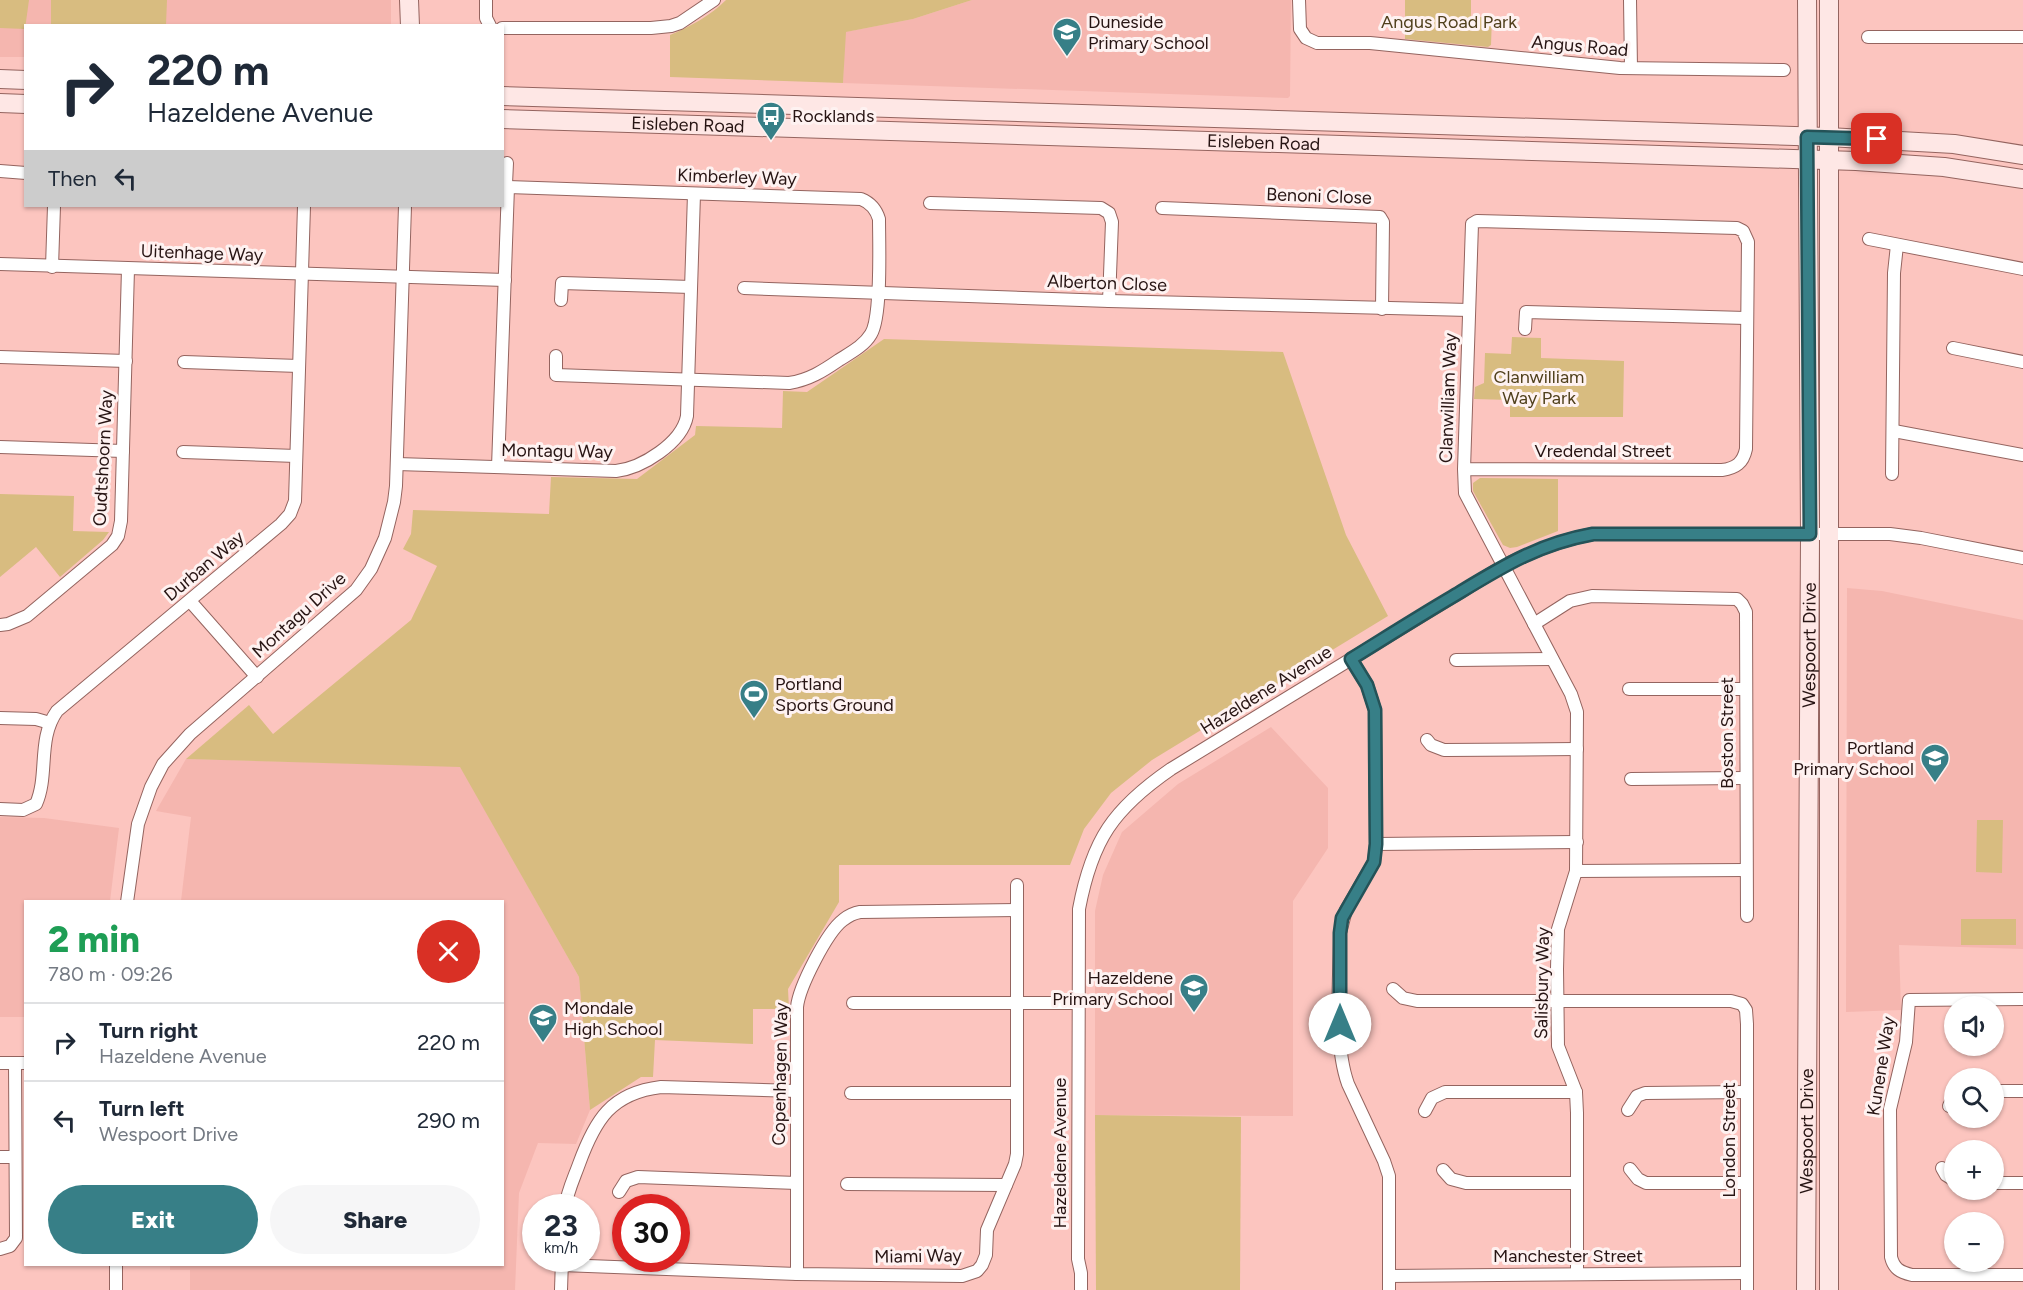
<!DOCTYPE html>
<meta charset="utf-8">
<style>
:root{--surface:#fff;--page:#f6f6f7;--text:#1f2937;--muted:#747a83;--line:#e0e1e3;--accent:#377f87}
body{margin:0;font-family:Figtree,sans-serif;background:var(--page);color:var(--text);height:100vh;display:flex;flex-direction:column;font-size:22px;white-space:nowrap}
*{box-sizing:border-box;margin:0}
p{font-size:20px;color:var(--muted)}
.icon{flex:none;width:33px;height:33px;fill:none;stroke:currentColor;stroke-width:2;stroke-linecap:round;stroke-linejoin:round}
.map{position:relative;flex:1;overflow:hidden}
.drawer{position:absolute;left:24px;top:900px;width:480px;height:366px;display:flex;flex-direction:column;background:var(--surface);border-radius:0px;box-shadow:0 2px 4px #0004}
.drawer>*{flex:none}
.hud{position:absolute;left:24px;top:24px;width:480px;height:183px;border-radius:0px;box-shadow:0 2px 4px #0004;background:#fff;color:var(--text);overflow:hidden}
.controls{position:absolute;left:1944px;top:996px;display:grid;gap:12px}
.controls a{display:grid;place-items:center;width:60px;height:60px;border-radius:50%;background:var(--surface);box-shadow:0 2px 4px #0004;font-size:30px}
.speed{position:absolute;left:522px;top:1194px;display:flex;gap:12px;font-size:30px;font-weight:700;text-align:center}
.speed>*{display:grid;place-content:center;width:78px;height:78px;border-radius:50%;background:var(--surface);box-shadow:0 2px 4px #0004;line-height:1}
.speed small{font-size:15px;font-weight:400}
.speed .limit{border:9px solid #d22;background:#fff;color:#111}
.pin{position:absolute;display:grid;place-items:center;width:51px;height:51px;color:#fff;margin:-26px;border-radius:12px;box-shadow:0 3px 9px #0006}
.me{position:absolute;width:66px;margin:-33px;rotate:0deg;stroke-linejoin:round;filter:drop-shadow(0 0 4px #0008)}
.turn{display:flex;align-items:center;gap:21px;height:126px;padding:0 24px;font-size:27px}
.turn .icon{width:78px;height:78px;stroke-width:2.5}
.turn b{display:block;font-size:42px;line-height:51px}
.then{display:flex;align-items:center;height:57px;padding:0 24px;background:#0003;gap:12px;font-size:22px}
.round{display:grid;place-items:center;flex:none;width:63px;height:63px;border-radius:32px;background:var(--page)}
.summary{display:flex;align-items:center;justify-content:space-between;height:102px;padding:0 24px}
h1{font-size:36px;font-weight:800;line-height:45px;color:#1e9e55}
.cta{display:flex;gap:12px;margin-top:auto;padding:12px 24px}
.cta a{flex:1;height:69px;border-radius:36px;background:var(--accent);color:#fff;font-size:24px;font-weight:800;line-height:69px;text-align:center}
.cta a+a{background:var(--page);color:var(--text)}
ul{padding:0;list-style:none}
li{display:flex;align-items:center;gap:18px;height:78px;padding:0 24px;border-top:2px solid var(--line)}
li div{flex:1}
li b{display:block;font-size:22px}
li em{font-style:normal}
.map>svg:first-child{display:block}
.built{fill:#f5b6af}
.green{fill:#d8bc80}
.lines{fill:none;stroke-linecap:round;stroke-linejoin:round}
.street-casing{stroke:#94645f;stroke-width:14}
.secondary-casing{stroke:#94645f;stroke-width:20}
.street{stroke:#fff;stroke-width:12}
.secondary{stroke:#fee7e5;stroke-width:18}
.route-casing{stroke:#245358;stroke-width:15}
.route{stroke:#377f87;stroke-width:10}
.labels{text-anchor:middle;stroke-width:6;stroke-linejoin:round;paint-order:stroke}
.poi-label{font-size:18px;fill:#271413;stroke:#fef2f1;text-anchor:start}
.park-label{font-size:18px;fill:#50401c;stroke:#fef2f1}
.street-label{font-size:18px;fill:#271413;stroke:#fef2f1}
</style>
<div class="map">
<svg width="2023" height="1290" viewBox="0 0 2023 1290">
<rect width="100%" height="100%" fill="#fcc5bf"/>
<g class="built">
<path d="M 0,0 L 391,0 L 391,25 L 26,26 L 25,57 L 0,57 Z"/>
<path d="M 972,0 L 1291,0 L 1290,96 L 1288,98 L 843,83 L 845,32 L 913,19 Z"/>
<path d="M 1847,588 L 1882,591 L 2023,620 L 2023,949 L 1899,945 L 1901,1010 L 1846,1012 Z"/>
<path d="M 1271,727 L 1328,788 L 1328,848 L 1293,901 L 1293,1116 L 1095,1115 L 1095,911 L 1103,875 L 1122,832 L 1178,784 Z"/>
<path d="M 186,759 L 460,766 L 579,977 L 590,1110 L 576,1144 L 538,1143 L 519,1193 L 515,1290 L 190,1290 L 190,1270 L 170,1270 L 170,1264 L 502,1264 L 502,902 L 181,901 L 191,817 L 156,811 Z"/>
<path d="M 0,817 L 44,818 L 119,828 L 110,901 L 26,902 L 25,1017 L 0,1017 Z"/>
</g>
<g class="green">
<path d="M 0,0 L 29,0 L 25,29 L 0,28 Z"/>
<path d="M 51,0 L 167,0 L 166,25 L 51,25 Z"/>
<path d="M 726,0 L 972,0 L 913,19 L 846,32 L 843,83 L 670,77 L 670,35 C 690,27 711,15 726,0 Z"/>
<path d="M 1405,0 L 1471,0 L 1471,17 L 1492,17 L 1491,45 L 1488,47 L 1405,39 Z"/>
<path d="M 1512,337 L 1541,338 L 1541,358 L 1624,361 L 1623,417 L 1510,417 L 1510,400 L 1474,399 L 1475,387 L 1484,383 L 1485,353 L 1511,354 Z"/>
<path d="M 884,339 L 1283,352 L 1346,535 L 1388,616 L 1152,760 L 1111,793 L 1084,829 L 1070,865 L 839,865 L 839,902 L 788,989 L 789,1009 L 753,1009 L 753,1044 L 655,1040 L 653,1077 L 641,1077 L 590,1110 L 579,977 L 460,767 L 186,759 L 249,705 L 273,734 L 411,620 L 437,566 L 403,549 L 411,534 L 413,510 L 549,514 L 551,477 L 637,479 L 695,435 L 696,426 L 782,428 L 783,391 L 807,392 Z"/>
<path d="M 1480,478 L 1558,479 L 1558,531 L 1517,547 L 1510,548 L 1503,545 L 1473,491 L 1473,483 Z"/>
<path d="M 0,494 L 74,496 L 73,531 L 109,532 L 103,540 L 60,577 L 36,547 L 0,577 Z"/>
<path d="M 1977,820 L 2003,820 L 2002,873 L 1976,872 Z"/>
<rect x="1961" y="919" width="55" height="26"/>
<path d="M 1095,1115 L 1241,1117 L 1240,1290 L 1096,1290 Z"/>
</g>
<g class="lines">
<g class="street-casing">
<g id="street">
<path d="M 486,0 L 486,18 L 490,26"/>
<path d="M 1299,0 L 1300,29 L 1306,38 L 1317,43 L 1370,43 L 1620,68 L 1784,70"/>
<path d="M 1630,0 L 1631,68"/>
<path d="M 502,28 L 651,28 L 671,26 L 680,23 L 714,0"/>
<path d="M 1868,37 L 2023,37"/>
<path d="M 507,163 L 506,184 L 508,187"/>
<path d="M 0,171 L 26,173"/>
<path d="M 930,203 L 1101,208 L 1109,213 L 1112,222 L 1109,301"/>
<path d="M 1162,208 L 1380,217 L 1383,222 L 1382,309"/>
<path d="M 1869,239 L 2023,269"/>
<path d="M 0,264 L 505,280"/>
<path d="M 52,267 L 54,206"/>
<path d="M 744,288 L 1109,301 L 1469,310"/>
<path d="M 561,300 L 562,283 L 691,287"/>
<path d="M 1525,329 L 1526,312 L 1746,318"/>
<path d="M 1953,348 L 2023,362"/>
<path d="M 0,357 L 126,361"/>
<path d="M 184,362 L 299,366"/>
<path d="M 1894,431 L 2023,455"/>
<path d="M 0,447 L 123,451"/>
<path d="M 183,452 L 296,456"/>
<path d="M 397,464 L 616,471 C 642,468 682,443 687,416 L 694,194"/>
<path d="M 498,467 L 508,187 L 861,199 C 871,203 876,209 879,219 C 879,243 882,316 871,334 C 864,346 850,353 839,360 C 823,371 809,380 789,383 L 556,375 L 556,356"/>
<path d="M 1464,469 L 1722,470 C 1736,468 1743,463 1746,449 L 1748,242 L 1743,231 L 1737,228 L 1477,221 L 1472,224 L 1464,469 L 1465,493 L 1571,694 L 1577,712 L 1576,871 L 1558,929 L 1557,969 L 1558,1046 L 1576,1092 L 1577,1113 L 1577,1273"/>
<path d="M 1892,474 L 1894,273 L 1897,245"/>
<path d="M 190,601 L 257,677"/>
<path d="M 1534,624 L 1570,601 L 1592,596 L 1737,599 L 1742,604 L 1746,612 L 1747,916"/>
<path d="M 0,625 L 8,624 L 27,616 L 112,545 L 118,536 L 121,521 L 128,269"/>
<path d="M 1351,659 L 1367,685 L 1375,710 L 1376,844 L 1374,862 L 1346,910 L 1340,933 C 1340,978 1333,1042 1348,1084 L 1384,1161 L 1389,1176 L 1389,1290"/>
<path d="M 1456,660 L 1552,659"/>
<path d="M 1629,689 L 1745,689"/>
<path d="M 0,718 L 36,719 L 50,723"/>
<path d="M 1427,740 L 1431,745 L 1444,750 L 1577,749"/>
<path d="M 1631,779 L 1745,778"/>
<path d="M 0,809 L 23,810 L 36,804 C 49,775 37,739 57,711 L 281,524 L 290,514 L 295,501 L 304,206"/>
<path d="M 1376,844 L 1577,842"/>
<path d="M 1576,871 L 1746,870"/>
<path d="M 127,902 L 138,824 L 151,787 L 163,764 L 190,734 L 356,590 L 371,569 L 385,538 L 394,502 L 396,486 L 405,206"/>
<path d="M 1393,989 L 1403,998 L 1417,1001 L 1731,1001 L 1742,1004 L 1746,1010 L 1747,1024 L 1747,1290"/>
<path d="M 2023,999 L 1909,1000 L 1906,1042 L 1890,1109 L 1891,1257 C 1894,1269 1900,1272 1912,1275 L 2023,1275"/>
<path d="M 853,1003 L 1078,1003"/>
<path d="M 0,1063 L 26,1063"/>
<path d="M 1994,1091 L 2023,1091"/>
<path d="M 851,1093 L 1016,1093"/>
<path d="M 1949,1106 L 1954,1097"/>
<path d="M 1628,1110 L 1637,1096 L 1645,1093 L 1747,1092"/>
<path d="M 1425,1111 L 1432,1098 L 1445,1092 L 1576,1092"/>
<path d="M 0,1157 L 15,1157"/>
<path d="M 1942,1168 L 1946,1175 L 1954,1180"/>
<path d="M 1630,1169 L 1638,1179 L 1646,1183 L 1746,1183"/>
<path d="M 1443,1170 L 1451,1179 L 1466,1183 L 1577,1183"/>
<path d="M 1994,1183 L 2023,1183"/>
<path d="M 847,1184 L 1006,1185"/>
<path d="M 619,1192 L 626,1181 L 638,1177 L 797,1183"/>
<path d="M 565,1208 C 567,1192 574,1178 579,1164 C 595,1120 611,1093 661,1087 L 797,1091"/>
<path d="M 0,1249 L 10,1246 L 16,1238 L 15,1063"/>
<path d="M 116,1264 L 116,1290"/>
<path d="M 562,1265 L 797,1274 L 962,1276 L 977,1271 L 982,1265 L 986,1255 L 987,1230 L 1015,1164 L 1017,1154 L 1017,885"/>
<path d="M 797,1274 L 797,1007 C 799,987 827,932 843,920 C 848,916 854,913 860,912 L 1017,910"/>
<path d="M 1389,1276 L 1746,1273"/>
<path d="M 561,1290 L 562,1260"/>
<path d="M 1081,1290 L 1081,1273 L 1078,1259 L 1079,909 C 1092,840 1113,809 1171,769 L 1505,565 C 1535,551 1560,540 1593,534 L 1890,534 L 1921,538 L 2023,558"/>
</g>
</g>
<g class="secondary-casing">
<g id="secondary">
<path d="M 409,0 L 410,26"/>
<path d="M 1829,0 L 1829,1290"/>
<path d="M 0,79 L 26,80"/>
<path d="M 502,96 L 1828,137 L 1954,144 L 2023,155"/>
<path d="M 0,103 L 26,104"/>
<path id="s1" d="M 502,119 L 1856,161 L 1944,167 L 2023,179"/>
<path id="s2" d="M 1806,1290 L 1810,535 L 1807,0"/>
</g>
</g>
<use href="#street" class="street"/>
<use href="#secondary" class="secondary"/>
</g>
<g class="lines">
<g class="route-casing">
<path id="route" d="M 1340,1024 L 1340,933 L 1342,918 L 1374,862 L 1376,844 L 1375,710 L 1367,685 L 1351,659 C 1385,638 1418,617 1452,597 C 1500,568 1537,544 1593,534 L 1810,534 L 1807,137 L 1877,139"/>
</g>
<use href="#route" class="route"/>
</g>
<defs>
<g id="school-pin" transform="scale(1.5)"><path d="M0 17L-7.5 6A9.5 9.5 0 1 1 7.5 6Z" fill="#377f87" stroke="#fef2f1"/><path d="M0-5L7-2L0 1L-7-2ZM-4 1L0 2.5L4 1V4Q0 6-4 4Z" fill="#fff"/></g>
<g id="bus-pin" transform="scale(1.5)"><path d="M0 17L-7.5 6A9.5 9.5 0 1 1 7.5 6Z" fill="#377f87" stroke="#fef2f1"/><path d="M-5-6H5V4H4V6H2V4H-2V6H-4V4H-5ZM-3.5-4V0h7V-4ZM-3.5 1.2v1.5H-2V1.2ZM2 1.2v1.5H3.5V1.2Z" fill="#fff"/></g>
<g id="stadium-pin" transform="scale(1.5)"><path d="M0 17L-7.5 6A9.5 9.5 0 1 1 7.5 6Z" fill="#377f87" stroke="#fef2f1"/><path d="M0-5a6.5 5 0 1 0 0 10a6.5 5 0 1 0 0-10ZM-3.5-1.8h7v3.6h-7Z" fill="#fff"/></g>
</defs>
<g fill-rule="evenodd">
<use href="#school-pin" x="1067" y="32"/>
<use href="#bus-pin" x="771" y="116"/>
<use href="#stadium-pin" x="754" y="694"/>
<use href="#school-pin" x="1935" y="758"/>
<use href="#school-pin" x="1194" y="988"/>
<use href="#school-pin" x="543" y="1018"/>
</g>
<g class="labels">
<g class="poi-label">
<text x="1088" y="28">Duneside<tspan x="1088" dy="21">Primary School</tspan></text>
<text x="792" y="122">Rocklands</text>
<text x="775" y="690">Portland<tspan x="775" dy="21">Sports Ground</tspan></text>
<text x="1914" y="754" text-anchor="end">Portland<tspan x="1914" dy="21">Primary School</tspan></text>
<text x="1173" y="984" text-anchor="end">Hazeldene<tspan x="1173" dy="21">Primary School</tspan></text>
<text x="564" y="1014">Mondale<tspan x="564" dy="21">High School</tspan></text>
</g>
<g class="park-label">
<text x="1449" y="28">Angus Road Park</text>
<text x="1539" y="383">Clanwilliam<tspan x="1539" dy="21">Way Park</tspan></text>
</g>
<g class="street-label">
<text transform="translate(1580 46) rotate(5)" y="6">Angus Road</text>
<text dy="6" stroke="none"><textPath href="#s1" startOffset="186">Eisleben Road</textPath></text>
<text dy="6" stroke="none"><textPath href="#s1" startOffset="762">Eisleben Road</textPath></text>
<text transform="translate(737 177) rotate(2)" y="6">Kimberley Way</text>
<text transform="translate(1319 196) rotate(2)" y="6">Benoni Close</text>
<text transform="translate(202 253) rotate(2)" y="6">Uitenhage Way</text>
<text transform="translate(1107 283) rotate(2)" y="6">Alberton Close</text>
<text transform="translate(1448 398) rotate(-88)" y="6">Clanwilliam Way</text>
<text transform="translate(557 451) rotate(1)" y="6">Montagu Way</text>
<text x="1603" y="457">Vredendal Street</text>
<text transform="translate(103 458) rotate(-87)" y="6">Oudtshoorn Way</text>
<text transform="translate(204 566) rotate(-40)" y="6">Durban Way</text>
<text transform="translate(299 615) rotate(-42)" y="6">Montagu Drive</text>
<text dy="6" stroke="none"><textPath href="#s2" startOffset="645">Wespoort Drive</textPath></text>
<text transform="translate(1266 690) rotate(-32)" y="6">Hazeldene Avenue</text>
<text transform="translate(1727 733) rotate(-90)" y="6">Boston Street</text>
<text transform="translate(1542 983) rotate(-89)" y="6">Salisbury Way</text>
<text transform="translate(1881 1066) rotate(-81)" y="6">Kunene Way</text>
<text transform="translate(780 1074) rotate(-89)" y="6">Copenhagen Way</text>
<text dy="6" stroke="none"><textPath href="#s2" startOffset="159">Wespoort Drive</textPath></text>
<text transform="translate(1729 1140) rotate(-90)" y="6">London Street</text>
<text transform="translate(1060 1153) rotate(-90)" y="6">Hazeldene Avenue</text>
<text transform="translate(918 1256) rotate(-1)" y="6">Miami Way</text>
<text x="1568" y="1262">Manchester Street</text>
</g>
</g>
</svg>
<div class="controls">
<a><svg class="icon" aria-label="sound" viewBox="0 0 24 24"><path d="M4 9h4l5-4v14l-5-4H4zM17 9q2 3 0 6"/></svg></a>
<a><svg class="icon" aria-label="search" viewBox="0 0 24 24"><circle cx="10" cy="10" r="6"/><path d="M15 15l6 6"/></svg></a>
<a>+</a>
<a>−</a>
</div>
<div class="speed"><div>23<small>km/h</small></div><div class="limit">30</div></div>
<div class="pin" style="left:1877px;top:139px;background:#d93025"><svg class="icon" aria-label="arrive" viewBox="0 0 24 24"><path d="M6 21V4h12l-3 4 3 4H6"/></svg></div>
<svg class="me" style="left:1340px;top:1024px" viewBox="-20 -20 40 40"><circle r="19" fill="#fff"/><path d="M0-13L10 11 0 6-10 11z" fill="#377f87"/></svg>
<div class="hud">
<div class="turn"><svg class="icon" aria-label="right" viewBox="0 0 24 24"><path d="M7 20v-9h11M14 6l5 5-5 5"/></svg><div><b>220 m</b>Hazeldene Avenue</div></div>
<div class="then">Then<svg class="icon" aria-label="left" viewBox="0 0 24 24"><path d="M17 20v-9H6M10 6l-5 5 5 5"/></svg></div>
</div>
<section class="drawer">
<div class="summary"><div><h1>2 min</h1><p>780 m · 09:26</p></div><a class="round" style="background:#d93025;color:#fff"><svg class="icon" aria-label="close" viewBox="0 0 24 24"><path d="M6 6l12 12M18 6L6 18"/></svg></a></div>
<ul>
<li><svg class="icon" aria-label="right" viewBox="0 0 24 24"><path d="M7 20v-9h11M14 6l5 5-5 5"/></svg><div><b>Turn right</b><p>Hazeldene Avenue</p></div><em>220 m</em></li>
<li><svg class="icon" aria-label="left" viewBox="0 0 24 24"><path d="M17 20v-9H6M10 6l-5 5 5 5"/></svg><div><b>Turn left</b><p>Wespoort Drive</p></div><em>290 m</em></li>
</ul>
<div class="cta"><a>Exit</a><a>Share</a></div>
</section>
</div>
